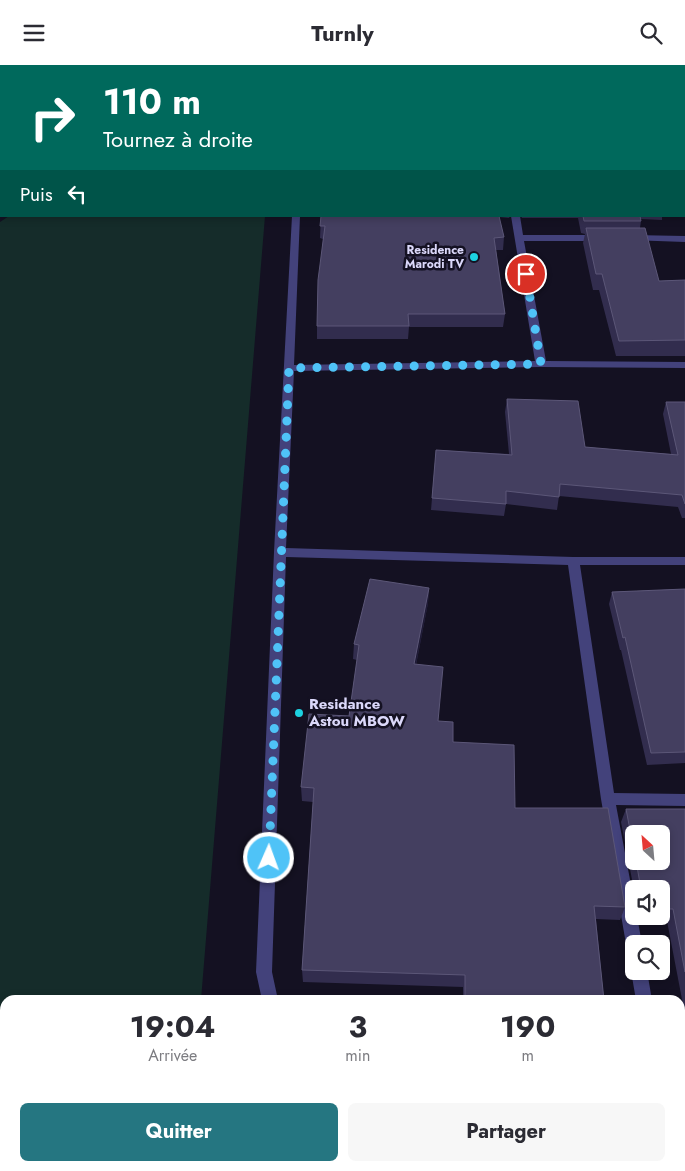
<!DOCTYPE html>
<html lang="fr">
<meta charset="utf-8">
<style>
:root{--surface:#fff;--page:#f7f7f7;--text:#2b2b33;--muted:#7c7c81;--accent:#257681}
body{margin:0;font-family:Jost,sans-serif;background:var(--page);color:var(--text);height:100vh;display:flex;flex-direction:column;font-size:19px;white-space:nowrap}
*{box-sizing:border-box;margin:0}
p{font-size:16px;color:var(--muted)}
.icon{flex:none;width:28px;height:28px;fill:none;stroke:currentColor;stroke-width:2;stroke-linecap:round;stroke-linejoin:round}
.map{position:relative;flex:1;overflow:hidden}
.panel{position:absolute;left:0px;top:930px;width:685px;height:176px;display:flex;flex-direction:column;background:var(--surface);border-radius:15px 15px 0 0;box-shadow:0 2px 8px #0003}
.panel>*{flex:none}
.banner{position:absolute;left:0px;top:0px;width:685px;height:152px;box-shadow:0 2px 8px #0003;background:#00695c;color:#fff;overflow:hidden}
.needle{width:32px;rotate:334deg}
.buttons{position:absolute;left:625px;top:760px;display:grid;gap:10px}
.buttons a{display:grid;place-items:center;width:45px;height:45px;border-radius:8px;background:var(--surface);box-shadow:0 2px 8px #0003;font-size:25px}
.pin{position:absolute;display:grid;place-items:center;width:42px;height:42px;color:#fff;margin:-21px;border:2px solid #fff;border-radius:50%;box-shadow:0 1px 5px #0007}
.me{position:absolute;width:55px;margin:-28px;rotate:2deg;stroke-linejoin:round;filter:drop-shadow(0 0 4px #0008)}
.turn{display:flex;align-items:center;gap:18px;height:105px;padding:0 20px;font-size:22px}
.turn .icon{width:65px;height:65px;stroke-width:2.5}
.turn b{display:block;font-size:35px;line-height:42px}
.then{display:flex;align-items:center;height:48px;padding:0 20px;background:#0003;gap:10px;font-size:19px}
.eta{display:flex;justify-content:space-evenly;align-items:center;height:85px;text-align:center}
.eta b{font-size:30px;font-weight:700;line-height:35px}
.primary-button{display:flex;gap:10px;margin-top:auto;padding:10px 20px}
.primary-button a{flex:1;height:58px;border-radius:8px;background:var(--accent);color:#fff;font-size:20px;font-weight:700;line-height:58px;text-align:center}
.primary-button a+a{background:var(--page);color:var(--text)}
header{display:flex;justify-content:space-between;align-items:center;height:65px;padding:0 20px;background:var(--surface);font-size:22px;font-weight:700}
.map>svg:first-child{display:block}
.green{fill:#152c2a}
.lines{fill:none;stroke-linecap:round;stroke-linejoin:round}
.minor{fill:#43427b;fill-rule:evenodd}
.wall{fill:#322d4e;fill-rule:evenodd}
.shaded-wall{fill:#1e1a35}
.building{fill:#443f60;stroke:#5c5778}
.route{stroke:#4fc3f7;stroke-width:9;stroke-dasharray:0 16.2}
.poi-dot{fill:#1dd2e1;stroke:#141122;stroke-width:2}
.labels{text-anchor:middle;stroke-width:5;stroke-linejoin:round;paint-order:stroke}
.far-poi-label{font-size:12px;font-weight:bold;fill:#dbd8fa;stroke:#141122;text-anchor:end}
.poi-label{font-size:15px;font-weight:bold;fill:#dbd8fa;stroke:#141122;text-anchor:start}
</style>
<header><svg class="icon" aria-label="menu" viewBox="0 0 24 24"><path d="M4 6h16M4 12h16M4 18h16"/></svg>Turnly<svg class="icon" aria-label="search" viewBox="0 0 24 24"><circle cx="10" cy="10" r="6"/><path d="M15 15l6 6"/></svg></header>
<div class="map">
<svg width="685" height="1106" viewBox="0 0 685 1106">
<rect width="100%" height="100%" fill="#141122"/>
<g class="green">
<path d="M 0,0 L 275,0 L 1,1 L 1,61 Z"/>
<path d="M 9,151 L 265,151 L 201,935 L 5,935 L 5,1070 L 0,1071 L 0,157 Z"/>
</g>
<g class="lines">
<g class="minor">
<rect x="684" y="59" width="1" height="4"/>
<path d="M 292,151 L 300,151 L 294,300 L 535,296 L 511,151 L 520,151 L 523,170 L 602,170 L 607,173 L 602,176 L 524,176 L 546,296 L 685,297 L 685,303 L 541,302 L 294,306 L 286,483 L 573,492 L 685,492 L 685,500 L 580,500 L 614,728 L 685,729 L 685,741 L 616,740 L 634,836 L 634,851 L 637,851 L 642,879 L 634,879 L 634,886 L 629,884 L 626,879 L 601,734 L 568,500 L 286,492 L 272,907 L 278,935 L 262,935 L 256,907 L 274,487 Z"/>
<path d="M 632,170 L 685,171 L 685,177 L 629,175 L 629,171 Z"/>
<path d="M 634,901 L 634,906 L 647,906 L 652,935 L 636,935 L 631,906 Z"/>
<rect x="680" y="1081" width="5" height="18"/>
<path d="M 63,1101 L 93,1101 L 91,1106 L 61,1106 Z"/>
<rect x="383" y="1101" width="18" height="5"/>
</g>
</g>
<g class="wall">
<path d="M 671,0 L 685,0 L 685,40 L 684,37 L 684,1 L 671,1 Z"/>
<path d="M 321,151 L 510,151 L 509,153 L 499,152 L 504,172 L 503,185 L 496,185 L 505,249 L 503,262 L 409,262 L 408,274 L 317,274 L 317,261 L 323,174 L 320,173 Z"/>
<path d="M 521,151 L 662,151 L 662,155 L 641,154 L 641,156 L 640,163 L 659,216 L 685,215 L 685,291 L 616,291 L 599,225 L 593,225 L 583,178 L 585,169 L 581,168 L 578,153 L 522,153 Z"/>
<path d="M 507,334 L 585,382 L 671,389 L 663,349 L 666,337 L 685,337 L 685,453 L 682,453 L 678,442 L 559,431 L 557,445 L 506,439 L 504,451 L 431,445 L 436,385 L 509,389 L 505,347 Z"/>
<path d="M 429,523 L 428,538 L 416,600 L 438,656 L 453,677 L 515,743 L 625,842 L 620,855 L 596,854 L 604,935 L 463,935 L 463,922 L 303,917 L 302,905 L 313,737 L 302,736 L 301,722 L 349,651 L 357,595 L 353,594 L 354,579 Z"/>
<path d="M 685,524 L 685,698 L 647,700 L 621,585 L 620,585 L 609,539 L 612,527 Z"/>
<path d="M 626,744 L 685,744 L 685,950 L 667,856 L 640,855 L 639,851 L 661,851 L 661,824 L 634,824 L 634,825 L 621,757 ZM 634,769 L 661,796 L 634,796 Z"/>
</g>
<path class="shaded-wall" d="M 429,523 L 428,538 L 413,614 L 414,599 Z"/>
<g class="building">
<rect x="409" y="0" width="217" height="1"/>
<path d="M 677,0 L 685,0 L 685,22 L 684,19 L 684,1 L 677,1 Z"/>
<path d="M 321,151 L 499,151 L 504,172 L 494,173 L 505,249 L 408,249 L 409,261 L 317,261 L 318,215 L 325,161 L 320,161 Z"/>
<path d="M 583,151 L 640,151 L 641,156 L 584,156 Z"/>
<path d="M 586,163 L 645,163 L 659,216 L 685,215 L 685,275 L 619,276 L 602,209 L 596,209 Z"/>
<path d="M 507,334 L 578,336 L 585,382 L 678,390 L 666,337 L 685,337 L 685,439 L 682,430 L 560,419 L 559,432 L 506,426 L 506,439 L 432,433 L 436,385 L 512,390 Z"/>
<path d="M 370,514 L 429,523 L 414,599 L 443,602 L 438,656 L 453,657 L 453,677 L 514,680 L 515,743 L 608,743 L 625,842 L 594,841 L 604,935 L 465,935 L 465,910 L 302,905 L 314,723 L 301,722 L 309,649 L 349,651 L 359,580 L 354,579 Z"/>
<path d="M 685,524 L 685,687 L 651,688 L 625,572 L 623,573 L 612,527 Z"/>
<path d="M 626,744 L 685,744 L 685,907 L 673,844 L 661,844 L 661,824 L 641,824 L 636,796 L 661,796 L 661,769 L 634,769 L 634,786 Z"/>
</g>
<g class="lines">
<path class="route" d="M 269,793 L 289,303 L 541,299 L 526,209"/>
</g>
<g class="poi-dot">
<circle cx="474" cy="192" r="5"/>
<circle cx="299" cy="648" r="5"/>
</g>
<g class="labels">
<g class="far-poi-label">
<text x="464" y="189">Residence<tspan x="464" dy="14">Marodi TV</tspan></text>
</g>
<g class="poi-label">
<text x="309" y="644">Residance<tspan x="309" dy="17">Astou MBOW</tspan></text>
</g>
</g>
</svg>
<div class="buttons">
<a><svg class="needle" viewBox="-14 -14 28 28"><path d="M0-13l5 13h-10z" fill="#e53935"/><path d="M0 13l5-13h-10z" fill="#7c7c81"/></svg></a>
<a><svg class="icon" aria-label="sound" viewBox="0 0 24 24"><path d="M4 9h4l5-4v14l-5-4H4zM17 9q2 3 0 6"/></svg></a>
<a><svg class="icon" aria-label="search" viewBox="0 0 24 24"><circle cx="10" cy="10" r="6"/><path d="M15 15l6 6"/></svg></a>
</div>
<div class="pin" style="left:526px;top:209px;background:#d93025"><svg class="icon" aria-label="arrive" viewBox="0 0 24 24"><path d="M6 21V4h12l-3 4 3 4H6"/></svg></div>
<svg class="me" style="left:269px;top:793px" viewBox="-20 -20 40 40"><circle r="17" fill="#4fc3f7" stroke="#fff" stroke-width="3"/><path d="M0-11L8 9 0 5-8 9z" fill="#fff"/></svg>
<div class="banner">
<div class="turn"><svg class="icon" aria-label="right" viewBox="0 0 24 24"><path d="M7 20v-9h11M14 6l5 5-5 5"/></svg><div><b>110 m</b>Tournez à droite</div></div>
<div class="then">Puis<svg class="icon" aria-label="left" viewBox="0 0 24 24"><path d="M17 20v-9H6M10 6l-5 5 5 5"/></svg></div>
</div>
<section class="panel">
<div class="eta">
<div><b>19:04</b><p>Arrivée</p></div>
<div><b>3</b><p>min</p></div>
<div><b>190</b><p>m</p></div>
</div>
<div class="primary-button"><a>Quitter</a><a>Partager</a></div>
</section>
</div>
